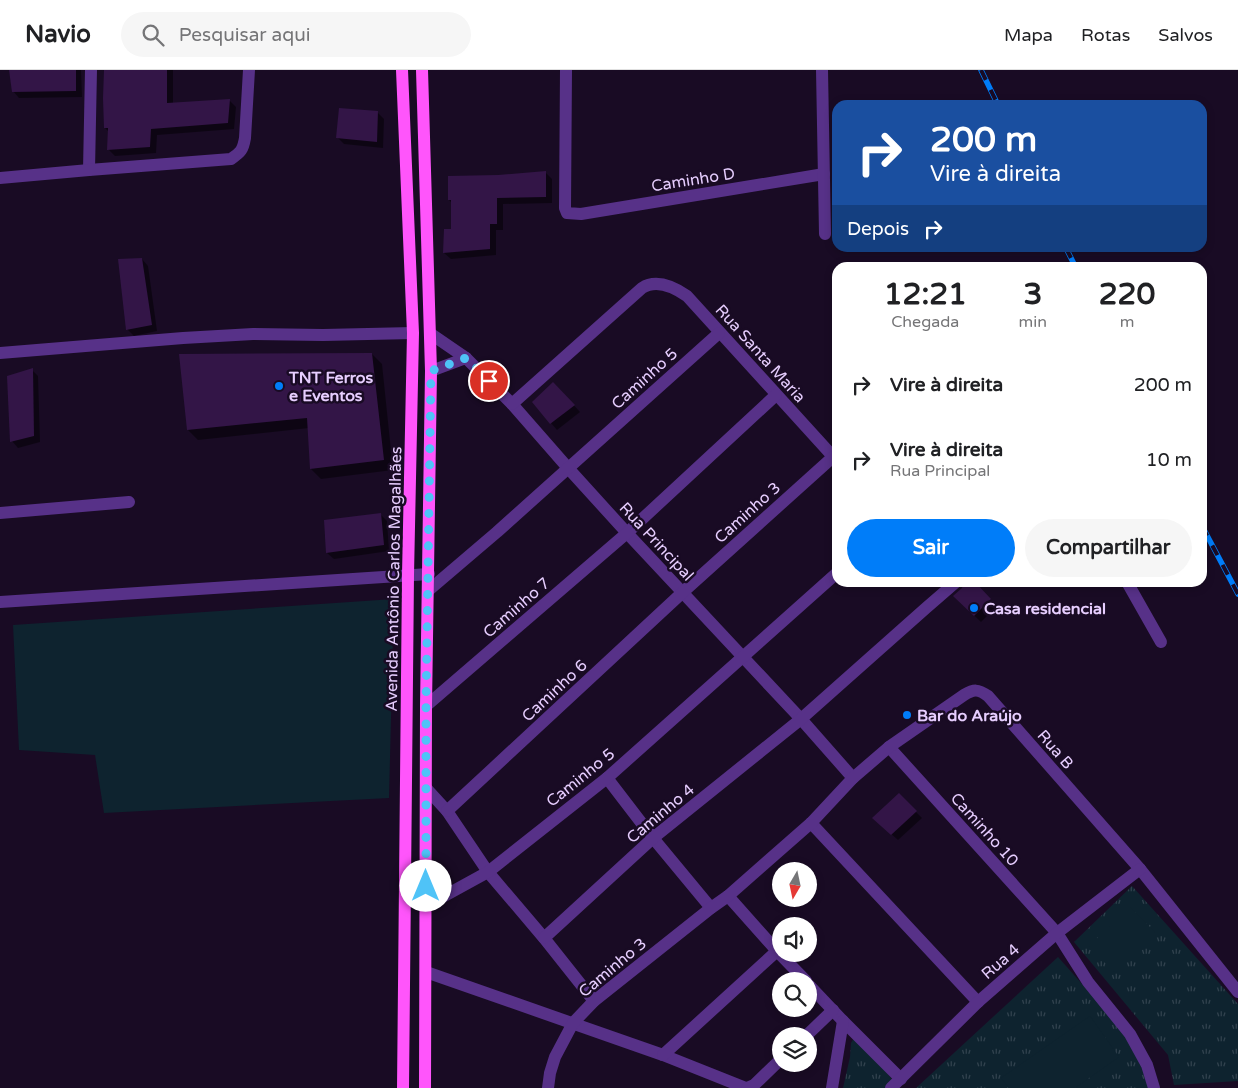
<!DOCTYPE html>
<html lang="pt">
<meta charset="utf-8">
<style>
:root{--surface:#fff;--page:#f6f6f6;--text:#202124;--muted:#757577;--line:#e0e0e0;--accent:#007df9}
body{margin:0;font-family:"Varela Round",sans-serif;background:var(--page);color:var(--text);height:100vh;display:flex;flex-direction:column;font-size:19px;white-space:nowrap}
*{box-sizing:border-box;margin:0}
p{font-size:16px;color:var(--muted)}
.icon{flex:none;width:28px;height:28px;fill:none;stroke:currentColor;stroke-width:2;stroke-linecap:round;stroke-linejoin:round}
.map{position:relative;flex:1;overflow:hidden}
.side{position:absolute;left:832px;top:192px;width:375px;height:325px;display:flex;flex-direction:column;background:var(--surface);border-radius:15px;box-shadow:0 2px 8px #0003}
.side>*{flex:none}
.top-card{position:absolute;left:832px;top:30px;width:375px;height:152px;border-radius:15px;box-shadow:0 2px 8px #0003;background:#1a4fa0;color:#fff;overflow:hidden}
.needle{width:32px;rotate:189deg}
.tools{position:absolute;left:772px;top:792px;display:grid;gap:10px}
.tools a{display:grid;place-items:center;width:45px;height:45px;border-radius:50%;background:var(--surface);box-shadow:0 2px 8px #0003;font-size:25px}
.pin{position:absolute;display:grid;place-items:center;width:42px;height:42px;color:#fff;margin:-21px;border:2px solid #fff;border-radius:50%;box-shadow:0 1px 5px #0007}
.me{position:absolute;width:55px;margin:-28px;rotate:0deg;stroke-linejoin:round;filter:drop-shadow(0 0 4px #0008)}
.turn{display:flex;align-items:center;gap:18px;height:105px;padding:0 15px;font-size:22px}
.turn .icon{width:65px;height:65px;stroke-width:2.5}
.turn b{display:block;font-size:35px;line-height:42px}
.then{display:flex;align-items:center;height:48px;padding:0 15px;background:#0003;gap:10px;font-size:19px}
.eta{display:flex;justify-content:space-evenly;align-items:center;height:85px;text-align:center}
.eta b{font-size:30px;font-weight:700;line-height:35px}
.cta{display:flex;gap:10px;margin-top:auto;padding:10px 15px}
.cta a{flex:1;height:58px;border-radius:30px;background:var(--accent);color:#fff;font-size:20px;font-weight:700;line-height:58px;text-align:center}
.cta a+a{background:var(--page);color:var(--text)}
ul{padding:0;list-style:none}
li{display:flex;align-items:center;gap:15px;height:75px;padding:0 15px}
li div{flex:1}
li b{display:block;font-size:19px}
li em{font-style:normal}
header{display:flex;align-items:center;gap:30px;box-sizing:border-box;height:70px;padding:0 25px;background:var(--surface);border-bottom:1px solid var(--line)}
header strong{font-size:24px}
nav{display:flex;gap:28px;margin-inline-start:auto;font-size:18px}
.search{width:350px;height:45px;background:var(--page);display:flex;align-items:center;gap:12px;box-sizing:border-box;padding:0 18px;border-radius:28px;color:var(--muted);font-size:19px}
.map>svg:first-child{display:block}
.park{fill:url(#park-tufts)}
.garden{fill:#0e232f}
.shadow{fill:#0007}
.building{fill:#331547}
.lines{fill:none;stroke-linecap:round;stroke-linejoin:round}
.minor{stroke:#573188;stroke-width:12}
.major{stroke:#ff55fb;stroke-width:12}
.rail-casing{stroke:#007df9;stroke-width:5.5}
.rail{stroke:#190b24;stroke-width:4;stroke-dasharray:11;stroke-linecap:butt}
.route{stroke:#4fc3f7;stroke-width:9;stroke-dasharray:0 16.2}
.poi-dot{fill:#007df9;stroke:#190b24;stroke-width:2}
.labels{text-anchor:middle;stroke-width:5;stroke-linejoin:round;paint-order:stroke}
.street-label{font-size:16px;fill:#e7ceff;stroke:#190b24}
.poi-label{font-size:16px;font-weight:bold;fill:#e7ceff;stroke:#190b24;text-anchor:start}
</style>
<header>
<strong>Navio</strong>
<div class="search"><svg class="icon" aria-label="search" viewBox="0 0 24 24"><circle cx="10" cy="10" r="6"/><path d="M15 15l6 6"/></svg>Pesquisar aqui</div>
<nav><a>Mapa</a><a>Rotas</a><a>Salvos</a></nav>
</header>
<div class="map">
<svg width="1238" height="1018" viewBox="0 0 1238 1018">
<defs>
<pattern id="park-tufts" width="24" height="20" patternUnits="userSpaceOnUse" patternTransform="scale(1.25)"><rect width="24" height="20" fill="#0e232f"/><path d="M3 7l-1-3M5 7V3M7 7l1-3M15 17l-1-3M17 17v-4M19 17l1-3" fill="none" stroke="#31424e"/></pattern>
</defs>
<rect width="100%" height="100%" fill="#190b24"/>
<g class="park">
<path d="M 1132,816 L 1238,934 L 1238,1011 L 1174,1015 L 1168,985 L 1074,872 Z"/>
<path d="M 1058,887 L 1123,960 L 1140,986 L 1150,1018 L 916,1018 Z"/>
<path d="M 854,968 L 859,968 L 899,1018 L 843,1018 L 850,987 L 851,973 Z"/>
</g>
<g class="garden">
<path d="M 394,529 L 389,728 L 104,743 L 95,685 L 19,680 L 13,555 Z"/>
<path d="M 1130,837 L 1155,862 L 1114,902 L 1089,876 Z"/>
<path d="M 1090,946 L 1119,987 L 1075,1018 L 1009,1018 L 1001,1008 Z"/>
</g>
<g class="shadow">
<path d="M 11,0 L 81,0 L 82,27 L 19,28 L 13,21 Z"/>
<path d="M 105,0 L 173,0 L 173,34 L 230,31 L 236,37 L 234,59 L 157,65 L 156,83 L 115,86 L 109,80 L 109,62 L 105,58 Z"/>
<path d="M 377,42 L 384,49 L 383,78 L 344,74 L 338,68 Z"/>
<path d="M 546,103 L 552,109 L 552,133 L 503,134 L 503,160 L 496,160 L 496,185 L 451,189 L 444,183 L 446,160 L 452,160 L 452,133 L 449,130 L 498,106 Z"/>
<path d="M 142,189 L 148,196 L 157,261 L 134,266 L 127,259 Z"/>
<path d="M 372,284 L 382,294 L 393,400 L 321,409 L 311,399 L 309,358 L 198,370 L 188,360 Z"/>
<path d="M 32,300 L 38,306 L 40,372 L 18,378 L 12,371 Z"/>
<path d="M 560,320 L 580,342 L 557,360 L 533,332 Z"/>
<path d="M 380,444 L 387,451 L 389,481 L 334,489 L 327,483 Z"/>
<path d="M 973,512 L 997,536 L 981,552 L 954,526 Z"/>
<path d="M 899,725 L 922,748 L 898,770 L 880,754 Z"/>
</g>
<g class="building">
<path d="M 9,0 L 76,0 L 76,21 L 12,22 Z"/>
<path d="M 104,0 L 167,0 L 167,33 L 230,29 L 228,53 L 151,59 L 150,77 L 107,80 L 108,58 L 104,58 L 103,28 Z"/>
<path d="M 339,38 L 378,41 L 377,72 L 336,68 Z"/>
<path d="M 546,101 L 546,127 L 497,128 L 497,154 L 490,154 L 490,179 L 443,183 L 444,159 L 451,159 L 451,130 L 448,130 L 448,106 L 498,105 Z"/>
<path d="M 142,188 L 152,255 L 126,260 L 118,189 Z"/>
<path d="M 372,283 L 384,390 L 310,399 L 307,348 L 187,360 L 179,284 Z"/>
<path d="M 33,298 L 34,366 L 10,372 L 7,306 Z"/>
<path d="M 553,312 L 575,335 L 550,354 L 532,332 Z"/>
<path d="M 381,443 L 384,475 L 326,483 L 324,450 Z"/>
<path d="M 975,512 L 991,529 L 974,546 L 953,526 L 962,518 L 964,512 Z"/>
<path d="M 899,723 L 917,741 L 891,765 L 872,748 Z"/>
</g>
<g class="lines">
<g class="minor">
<path d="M 566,0 L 565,138 L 567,143 L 581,144 L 824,104"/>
<path d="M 822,0 L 825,164"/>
<path d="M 89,100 L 91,0"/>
<path d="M 0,108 L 89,100 L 231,89 C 241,82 243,80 245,68 L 249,0"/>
<path d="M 431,264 L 466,288 L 512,334 L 568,398 L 627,463 L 742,586 L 801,649 L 853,708"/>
<path d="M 0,283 L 183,268 L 253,264 L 323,265 L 413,263"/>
<path d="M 431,301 L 466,288"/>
<path d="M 512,334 L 642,218 C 656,209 674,217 687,226 L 838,392"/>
<path d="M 0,443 L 129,432"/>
<path d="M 1127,512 L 1161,572"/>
<path d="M 429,520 L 497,462 L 719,263"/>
<path d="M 0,532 L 429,504"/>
<path d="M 426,636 L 627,463 L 776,325"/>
<path d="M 889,677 L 1057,863 L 1088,912 L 1130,964 L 1147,995 L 1154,1018"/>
<path d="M 607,708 L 653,768 L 711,838"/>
<path d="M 426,718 L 447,741 L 488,802 L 544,868 L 594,931"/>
<path d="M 447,741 L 683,522 L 833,387"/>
<path d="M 811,753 L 978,932"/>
<path d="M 728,826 L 777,881 L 806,911"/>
<path d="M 426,836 L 488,802 L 607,708 L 838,502"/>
<path d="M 544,868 L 653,768 L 801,649 L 926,538 L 956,512"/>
<path d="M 426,902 L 663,985 L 746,1018"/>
<path d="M 809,915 L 843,951 L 901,1009"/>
<path d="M 806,966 L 833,940"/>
<path d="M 663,985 L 777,881"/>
<path d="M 548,1018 L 550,1003 L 555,987 L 573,953 L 594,931 L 711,838 L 728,826 L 811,753 L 853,708 L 889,677 L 964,625 C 974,619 978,619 988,626 L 1140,799 L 1238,922"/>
<path d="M 747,1018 L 754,1015 L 781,989"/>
<path d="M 832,1018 L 843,951"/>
<path d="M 891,1018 L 978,932 L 1057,863 L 1140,799"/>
</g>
<g class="major">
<path d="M 402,0 L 413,263 L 408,505 L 403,1018"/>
<path d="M 422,0 L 431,301 L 426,636 L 425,1018"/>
</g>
<g class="rail-casing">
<g id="rail">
<path d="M 981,0 L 998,35"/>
<path d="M 1066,178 L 1076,198"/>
<path d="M 1202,456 L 1238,524"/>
</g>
</g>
<use href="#rail" class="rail"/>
</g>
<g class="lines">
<path class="route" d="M 426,816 L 426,636 L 431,301 L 466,288 L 489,311"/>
</g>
<g class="poi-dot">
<circle cx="279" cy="316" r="5"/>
<circle cx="974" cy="538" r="5"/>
<circle cx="907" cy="645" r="5"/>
</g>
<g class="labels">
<g class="street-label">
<text transform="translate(693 109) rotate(-9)" y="6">Caminho D</text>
<text transform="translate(761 283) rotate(48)" y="6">Rua Santa Maria</text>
<text transform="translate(644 308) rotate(-42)" y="6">Caminho 5</text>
<text transform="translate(747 442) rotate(-42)" y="6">Caminho 3</text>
<text transform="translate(657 471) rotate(47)" y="6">Rua Principal</text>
<text transform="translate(393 509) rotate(-89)" y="6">Avenida Antônio Carlos Magalhães</text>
<text transform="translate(516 537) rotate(-41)" y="6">Caminho 7</text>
<text transform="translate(554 620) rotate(-43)" y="6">Caminho 6</text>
<text transform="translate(1056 679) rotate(49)" y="6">Rua B</text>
<text transform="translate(580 707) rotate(-39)" y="6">Caminho 5</text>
<text transform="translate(660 743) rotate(-40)" y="6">Caminho 4</text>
<text transform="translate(985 759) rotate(48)" y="6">Caminho 10</text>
<text transform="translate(1000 891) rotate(-41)" y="6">Rua 4</text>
<text transform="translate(612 897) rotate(-40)" y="6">Caminho 3</text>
</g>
<g class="poi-label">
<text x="289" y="313">TNT Ferros<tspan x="289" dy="18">e Eventos</tspan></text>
<text x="984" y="544">Casa residencial</text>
<text x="917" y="651">Bar do Araújo</text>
</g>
</g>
</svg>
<div class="tools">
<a><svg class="needle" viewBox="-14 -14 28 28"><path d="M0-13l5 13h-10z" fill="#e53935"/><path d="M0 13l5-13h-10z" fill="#757577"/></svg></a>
<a><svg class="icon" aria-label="sound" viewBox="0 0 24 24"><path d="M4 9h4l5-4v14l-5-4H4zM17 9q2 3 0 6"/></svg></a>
<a><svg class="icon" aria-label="search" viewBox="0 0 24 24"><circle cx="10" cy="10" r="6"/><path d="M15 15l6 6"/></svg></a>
<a><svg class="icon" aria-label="layers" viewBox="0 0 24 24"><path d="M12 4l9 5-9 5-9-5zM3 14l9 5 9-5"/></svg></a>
</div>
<div class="pin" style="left:489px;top:311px;background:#d93025"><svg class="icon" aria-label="arrive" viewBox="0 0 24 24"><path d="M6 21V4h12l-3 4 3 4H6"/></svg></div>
<svg class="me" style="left:426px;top:816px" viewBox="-20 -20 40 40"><circle r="19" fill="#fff"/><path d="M0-13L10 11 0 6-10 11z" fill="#4fc3f7"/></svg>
<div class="top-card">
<div class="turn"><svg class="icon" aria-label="right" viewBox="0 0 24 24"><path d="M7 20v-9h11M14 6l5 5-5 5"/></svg><div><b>200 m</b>Vire à direita</div></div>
<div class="then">Depois<svg class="icon" aria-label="right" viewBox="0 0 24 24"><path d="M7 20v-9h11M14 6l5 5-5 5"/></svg></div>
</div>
<section class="side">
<div class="eta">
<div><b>12:21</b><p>Chegada</p></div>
<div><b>3</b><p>min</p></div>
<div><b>220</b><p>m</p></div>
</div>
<ul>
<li><svg class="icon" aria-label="right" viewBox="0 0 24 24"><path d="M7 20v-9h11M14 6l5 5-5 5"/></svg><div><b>Vire à direita</b></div><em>200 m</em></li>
<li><svg class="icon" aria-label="right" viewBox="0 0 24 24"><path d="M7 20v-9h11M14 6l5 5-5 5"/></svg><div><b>Vire à direita</b><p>Rua Principal</p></div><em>10 m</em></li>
</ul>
<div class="cta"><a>Sair</a><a>Compartilhar</a></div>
</section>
</div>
